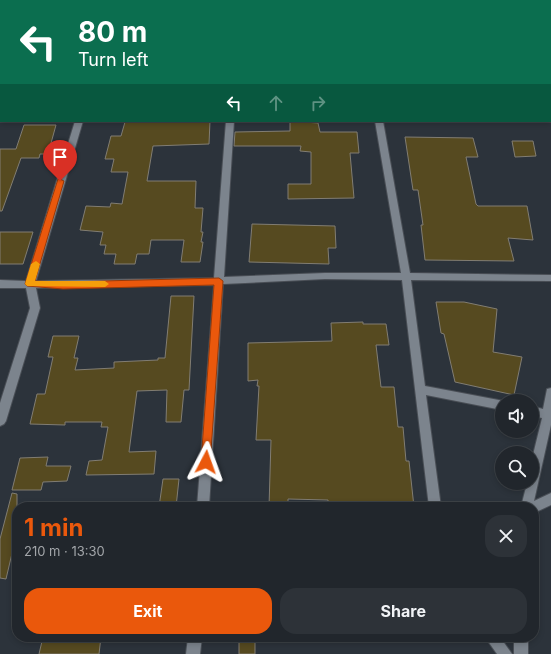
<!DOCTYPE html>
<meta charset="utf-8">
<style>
:root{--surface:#21262c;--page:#2d3238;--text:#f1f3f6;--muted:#a2a5a9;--line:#3e4348;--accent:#ea580c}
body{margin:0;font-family:Inter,sans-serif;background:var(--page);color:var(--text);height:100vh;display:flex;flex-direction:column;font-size:15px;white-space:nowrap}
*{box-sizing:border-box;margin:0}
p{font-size:13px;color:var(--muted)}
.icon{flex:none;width:22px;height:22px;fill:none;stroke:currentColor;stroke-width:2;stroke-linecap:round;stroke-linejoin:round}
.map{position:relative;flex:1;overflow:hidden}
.side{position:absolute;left:12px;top:502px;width:527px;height:140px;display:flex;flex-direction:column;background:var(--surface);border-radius:16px;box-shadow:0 2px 6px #0003,0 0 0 1px var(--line)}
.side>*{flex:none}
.banner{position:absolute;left:0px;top:0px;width:551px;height:122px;box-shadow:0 2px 6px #0003,0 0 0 1px var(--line);background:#0b6e4f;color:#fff;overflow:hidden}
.fabs{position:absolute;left:495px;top:394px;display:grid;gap:8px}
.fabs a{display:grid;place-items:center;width:44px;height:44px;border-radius:50%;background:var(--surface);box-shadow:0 2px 6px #0003,0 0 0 1px var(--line);font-size:20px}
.pin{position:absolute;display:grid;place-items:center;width:34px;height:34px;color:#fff;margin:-41px -17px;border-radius:50% 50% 50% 0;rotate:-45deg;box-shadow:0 0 4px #0007}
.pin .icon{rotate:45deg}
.me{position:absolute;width:44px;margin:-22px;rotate:4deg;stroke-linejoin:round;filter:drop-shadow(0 0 3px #0008)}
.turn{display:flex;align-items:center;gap:14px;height:84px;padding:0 12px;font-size:18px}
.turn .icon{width:52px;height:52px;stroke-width:2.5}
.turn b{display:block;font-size:28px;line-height:34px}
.lanes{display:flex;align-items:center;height:38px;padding:0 12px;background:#0003;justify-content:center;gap:20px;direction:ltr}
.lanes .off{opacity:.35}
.round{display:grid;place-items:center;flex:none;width:42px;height:42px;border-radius:16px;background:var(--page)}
.head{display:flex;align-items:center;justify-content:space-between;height:68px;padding:0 12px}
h1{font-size:24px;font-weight:700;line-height:30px;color:var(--accent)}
.action{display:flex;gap:8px;margin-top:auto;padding:8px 12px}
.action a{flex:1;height:46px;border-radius:16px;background:var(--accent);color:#fff;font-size:16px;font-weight:700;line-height:46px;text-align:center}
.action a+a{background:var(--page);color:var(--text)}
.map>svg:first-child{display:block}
.building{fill:#564a20;stroke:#817d73}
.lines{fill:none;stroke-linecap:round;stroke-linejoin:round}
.minor-casing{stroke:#494e55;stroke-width:2}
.minor{fill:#7c848d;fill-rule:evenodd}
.route{fill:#ea580c;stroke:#983908}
.slow{fill:#f59e0b}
</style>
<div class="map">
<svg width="551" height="654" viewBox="0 0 551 654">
<rect width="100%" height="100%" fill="#2c333b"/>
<g class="building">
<path d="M 175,121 L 210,121 L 209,144 L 153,146 L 147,181 L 196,181 L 195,208 L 203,208 L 201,232 L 203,232 L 201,242 L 203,242 L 200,262 L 181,262 L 184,240 L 151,240 L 149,254 L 137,254 L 135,264 L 114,264 L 116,254 L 104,254 L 106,245 L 100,245 L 103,232 L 80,230 L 86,206 L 110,207 L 111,203 L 122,204 L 128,172 L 111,172 L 114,159 L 105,159 L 111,136 L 121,136 L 125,122 Z"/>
<path d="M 290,121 L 318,123 L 320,132 L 357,132 L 359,153 L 350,153 L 354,198 L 288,199 L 288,184 L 311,184 L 311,152 L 300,151 L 301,146 L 234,146 L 235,132 L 290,131 Z"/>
<path d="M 24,125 L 56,125 L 48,154 L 40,154 L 39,158 L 21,158 L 2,211 L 0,211 L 0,149 L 16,149 Z"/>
<path d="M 405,137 L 473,138 L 478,157 L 466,157 L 476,204 L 478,206 L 527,206 L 533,240 L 508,238 L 514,261 L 425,260 L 421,225 L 423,225 L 418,190 L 413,190 Z"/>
<path d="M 512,141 L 533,141 L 536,156 L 515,157 Z"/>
<path d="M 252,224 L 335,226 L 336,248 L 328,248 L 329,264 L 249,262 Z"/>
<path d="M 0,232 L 33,232 L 23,264 L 0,264 Z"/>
<path d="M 171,296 L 194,296 L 189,390 L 184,390 L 181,422 L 166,422 L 167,390 L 137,391 L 129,452 L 156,451 L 154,474 L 86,475 L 89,461 L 102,460 L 108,427 L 101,427 L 102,422 L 65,422 L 65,425 L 30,424 L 37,394 L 45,394 L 53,357 L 48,357 L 53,336 L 79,336 L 74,358 L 78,358 L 75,370 L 114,368 L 114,362 L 158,360 L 158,358 L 165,358 Z"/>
<path d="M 436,302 L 464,302 L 497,309 L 493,352 L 522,357 L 514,395 L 455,382 L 444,334 L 441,333 Z"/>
<path d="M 363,322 L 363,324 L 386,324 L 389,345 L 376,345 L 381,387 L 394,387 L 398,427 L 403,427 L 406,461 L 409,461 L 414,507 L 369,507 L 369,503 L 328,503 L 328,500 L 288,499 L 288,507 L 269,507 L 271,440 L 256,440 L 259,386 L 257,386 L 258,380 L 248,381 L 248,343 L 332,341 L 331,323 Z"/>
<path d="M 48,457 L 46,466 L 71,466 L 67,481 L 43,482 L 41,490 L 12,490 L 20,458 Z"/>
<path d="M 163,479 L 179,479 L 176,507 L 159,507 Z"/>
<path d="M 12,493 L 17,494 L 17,532 L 6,579 L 0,578 L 0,539 Z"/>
<path d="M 43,637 L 101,637 L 99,654 L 39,654 Z"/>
<rect x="239" y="637" width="16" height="17"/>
</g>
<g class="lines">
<g class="minor-casing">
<g id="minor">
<rect x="109" y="0" width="6" height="1"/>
<rect x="235" y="0" width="6" height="1"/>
<rect x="359" y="0" width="6" height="1"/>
<rect x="477" y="0" width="6" height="1"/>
<rect x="0" y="101" width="1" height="4"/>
<rect x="550" y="105" width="1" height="4"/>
<path d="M 75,121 L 83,121 L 36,281 L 214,278 L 226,121 L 234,121 L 224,277 L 325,273 L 401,273 L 375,121 L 383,121 L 410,273 L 551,275 L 551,281 L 411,280 L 425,386 L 504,401 L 502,401 L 502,410 L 426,395 L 441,507 L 429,507 L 402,280 L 325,279 L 223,284 L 209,507 L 197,507 L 214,285 L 36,288 L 40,308 L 6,421 L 4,424 L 0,426 L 0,403 L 30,308 L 26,288 L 0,288 L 0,280 L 26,281 Z"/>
<path d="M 551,388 L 551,425 L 534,501 L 551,493 L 551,505 L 534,513 L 534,507 L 521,507 L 527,483 L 532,483 L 532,459 L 542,418 L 532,416 L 532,406 L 543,409 L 547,389 Z"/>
<path d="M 188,637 L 202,637 L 200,654 L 186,654 Z"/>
<path d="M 485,637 L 500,637 L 512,654 L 497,654 Z"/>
<rect x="514" y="637" width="14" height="17"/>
</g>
</g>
<use href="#minor" class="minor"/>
</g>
<path class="route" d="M 58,179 L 60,179 L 64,181 L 35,281 L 63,282 L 219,278 L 223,281 L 210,465 L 206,466 L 203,465 L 201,462 L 214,285 L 63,289 L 27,286 L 25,284 Z"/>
<path class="slow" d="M 36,261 L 40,264 L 35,281 L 105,281 L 109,284 L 105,287 L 27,286 L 25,284 L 31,264 Z"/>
</svg>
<div class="fabs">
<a><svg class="icon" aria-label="sound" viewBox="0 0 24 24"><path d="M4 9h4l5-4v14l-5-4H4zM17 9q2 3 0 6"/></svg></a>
<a><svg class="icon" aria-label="search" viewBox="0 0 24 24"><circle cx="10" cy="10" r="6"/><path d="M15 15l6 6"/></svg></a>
</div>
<div class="pin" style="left:60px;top:181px;background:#d93025"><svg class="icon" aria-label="arrive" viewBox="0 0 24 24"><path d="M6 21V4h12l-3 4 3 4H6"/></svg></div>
<svg class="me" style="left:206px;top:462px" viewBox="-20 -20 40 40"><path d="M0-17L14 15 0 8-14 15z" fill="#ea580c" stroke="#fff" stroke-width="4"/></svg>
<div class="banner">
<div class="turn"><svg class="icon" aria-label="left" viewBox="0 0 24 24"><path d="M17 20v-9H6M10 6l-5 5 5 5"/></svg><div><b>80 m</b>Turn left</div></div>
<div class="lanes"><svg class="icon" aria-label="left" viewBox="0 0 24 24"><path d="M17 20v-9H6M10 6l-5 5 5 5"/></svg><svg class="icon off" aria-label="ahead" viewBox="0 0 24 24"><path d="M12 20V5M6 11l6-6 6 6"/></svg><svg class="icon off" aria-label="right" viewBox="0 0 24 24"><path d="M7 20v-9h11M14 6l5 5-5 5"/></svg></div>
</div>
<section class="side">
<div class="head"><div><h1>1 min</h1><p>210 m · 13:30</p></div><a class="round"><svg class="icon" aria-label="close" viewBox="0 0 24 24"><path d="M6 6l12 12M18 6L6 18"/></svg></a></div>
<div class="action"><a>Exit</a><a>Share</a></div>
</section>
</div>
